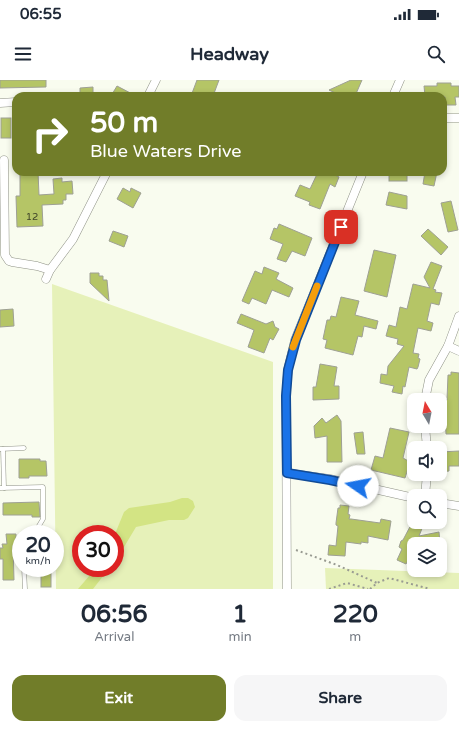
<!DOCTYPE html>
<style>
:root{--surface:#fff;--page:#f6f6f7;--text:#1f2937;--muted:#747a83;--accent:#717d29}
body{margin:0;font-family:"Varela Round",sans-serif;background:var(--page);color:var(--text);height:100vh;display:flex;flex-direction:column;font-size:15px;white-space:nowrap}
*{box-sizing:border-box;margin:0}
p{font-size:13px;color:var(--muted)}
.icon{flex:none;width:22px;height:22px;fill:none;stroke:currentColor;stroke-width:2;stroke-linecap:round;stroke-linejoin:round}
.map{position:relative;height:509px;overflow:hidden}
.side{display:flex;flex-direction:column;background:var(--surface);flex:1}
.side>*{flex:none}
.guide{position:absolute;left:12px;top:12px;width:435px;height:84px;border-radius:12px;box-shadow:0 2px 6px #0003;background:#717d29;color:#fff;overflow:hidden}
.needle{width:26px;rotate:350deg}
.tools{position:absolute;left:407px;top:313px;display:grid;gap:8px}
.tools a{display:grid;place-items:center;width:40px;height:40px;border-radius:8px;background:var(--surface);box-shadow:0 2px 6px #0003;font-size:20px}
.speed{position:absolute;left:12px;top:445px;display:flex;gap:8px;font-size:20px;font-weight:700;text-align:center}
.speed>*{display:grid;place-content:center;width:52px;height:52px;border-radius:50%;background:var(--surface);box-shadow:0 2px 6px #0003;line-height:1}
.speed small{font-size:10px;font-weight:400}
.speed .limit{border:6px solid #d22;background:#fff;color:#111}
.pin{position:absolute;display:grid;place-items:center;width:34px;height:34px;color:#fff;margin:-17px;border-radius:8px;box-shadow:0 2px 6px #0006}
.me{position:absolute;width:44px;margin:-22px;rotate:282deg;stroke-linejoin:round;filter:drop-shadow(0 0 3px #0008)}
.turn{display:flex;align-items:center;gap:14px;height:84px;padding:0 12px;font-size:18px}
.turn .icon{width:52px;height:52px;stroke-width:2.5}
.turn b{display:block;font-size:28px;line-height:34px}
.eta{display:flex;justify-content:space-evenly;align-items:center;height:68px;text-align:center}
.eta b{font-size:24px;font-weight:700;line-height:28px}
.primary-button{display:flex;gap:8px;margin-top:auto;padding:8px 12px}
.primary-button a{flex:1;height:46px;border-radius:12px;background:var(--accent);color:#fff;font-size:16px;font-weight:700;line-height:46px;text-align:center}
.primary-button a+a{background:var(--page);color:var(--text)}
.status{display:flex;justify-content:space-between;align-items:center;height:28px;padding:0 20px;background:var(--surface);direction:ltr}
.status svg{height:11px;fill:currentColor}
header{display:flex;justify-content:space-between;align-items:center;height:52px;padding:0 12px;background:var(--surface);font-size:18px;font-weight:700}
.map>svg:first-child{display:block}
.green{fill:#e6f1b9;fill-rule:evenodd}
.water{fill:#d3e484}
.building{fill:#b5c566;stroke:#9ea094}
.lines{fill:none;stroke-linecap:round;stroke-linejoin:round}
.service-casing{stroke:#8f9286;stroke-width:5}
.minor-casing{stroke:#8f9286;stroke-width:9}
.path{stroke:#999b92;stroke-width:2;stroke-dasharray:2 3;stroke-linecap:butt}
.service{stroke:#fff;stroke-width:4}
.minor{stroke:#fff;stroke-width:8}
.route-casing{stroke:#114b97;stroke-width:10}
.route{stroke:#1a73e8;stroke-width:7}
.slow{stroke:#f59e0b;stroke-width:7}
.labels{text-anchor:middle;stroke-width:3;stroke-linejoin:round;paint-order:stroke}
.number-label{font-size:10px;fill:#3f4429}
</style>
<div class="status"><b>06:55</b><svg viewBox="0 0 49 12"><path d="M0 12V9h3v3zM5 12V6h3v6zM10 12V3h3v9zM15 12V0h3v12zM26 1h20v11H26zM47 4h2v5h-2z"/></svg></div>
<header><svg class="icon" aria-label="menu" viewBox="0 0 24 24"><path d="M4 6h16M4 12h16M4 18h16"/></svg>Headway<svg class="icon" aria-label="search" viewBox="0 0 24 24"><circle cx="10" cy="10" r="6"/><path d="M15 15l6 6"/></svg></header>
<div class="map">
<svg width="459" height="509" viewBox="0 0 459 509">
<rect width="100%" height="100%" fill="#f9fcef"/>
<g class="green">
<path d="M 52,204 L 273,282 L 273,509 L 56,509 ZM 81,454 L 115,454 L 115,488 L 81,488 Z"/>
<path d="M 325,488 L 459,493 L 459,509 L 326,509 Z"/>
</g>
<g class="water">
<path d="M 182,418 L 188,418 L 193,421 L 195,427 L 188,438 L 184,440 L 169,440 L 136,447 L 115,482 L 115,454 L 124,432 L 129,428 L 170,422 Z"/>
<path d="M 96,488 L 111,488 L 107,491 L 93,509 L 78,509 Z"/>
</g>
<g class="building">
<path d="M 0,0 L 46,0 L 46,7 L 0,8 Z"/>
<path d="M 197,0 L 219,0 L 213,16 L 191,16 Z"/>
<path d="M 351,0 L 362,0 L 355,16 L 342,16 L 329,10 Z"/>
<path d="M 437,3 L 451,3 L 451,6 L 459,6 L 459,17 L 455,17 L 456,25 L 446,25 L 445,17 L 443,16 L 425,16 L 424,6 L 437,6 Z"/>
<path d="M 117,6 L 136,16 L 111,16 Z"/>
<path d="M 93,7 L 93,16 L 80,16 L 80,8 Z"/>
<rect x="1" y="38" width="10" height="20"/>
<path d="M 20,92 L 38,92 L 39,115 L 54,114 L 53,99 L 62,98 L 62,102 L 72,101 L 73,114 L 66,114 L 66,120 L 63,120 L 63,124 L 42,125 L 43,146 L 17,147 L 16,116 L 20,116 Z"/>
<path d="M 318,92 L 329,92 L 339,97 L 335,107 L 330,104 L 320,129 L 309,125 L 310,122 L 295,116 L 300,105 L 310,109 Z"/>
<rect x="389" y="92" width="18" height="9"/>
<path d="M 425,92 L 437,92 L 434,106 L 423,104 Z"/>
<path d="M 123,108 L 130,112 L 131,108 L 141,113 L 133,128 L 117,119 Z"/>
<path d="M 389,112 L 407,116 L 407,129 L 386,125 Z"/>
<path d="M 451,121 L 458,150 L 448,152 L 441,123 Z"/>
<path d="M 279,144 L 312,158 L 305,176 L 292,171 L 286,182 L 277,179 L 283,164 L 270,159 L 274,148 L 277,149 Z"/>
<path d="M 428,149 L 448,167 L 441,175 L 421,156 Z"/>
<path d="M 113,151 L 128,156 L 124,167 L 109,161 Z"/>
<path d="M 374,170 L 396,175 L 387,217 L 364,211 Z"/>
<path d="M 431,182 L 442,186 L 433,209 L 436,210 L 435,212 L 442,213 L 439,225 L 431,223 L 427,241 L 433,243 L 431,251 L 418,248 L 413,273 L 419,274 L 418,278 L 420,279 L 418,287 L 417,289 L 409,287 L 405,307 L 403,306 L 402,314 L 392,312 L 394,306 L 380,303 L 381,294 L 387,295 L 388,286 L 404,266 L 397,264 L 398,259 L 386,256 L 389,245 L 396,247 L 400,227 L 407,229 L 413,204 L 430,208 L 424,197 Z"/>
<path d="M 264,187 L 279,193 L 276,199 L 293,208 L 289,217 L 272,210 L 266,224 L 252,218 L 249,224 L 242,221 L 255,191 L 262,194 Z"/>
<path d="M 90,193 L 99,193 L 99,196 L 103,196 L 103,200 L 107,200 L 109,221 L 90,203 Z"/>
<path d="M 341,217 L 359,221 L 355,235 L 378,241 L 376,249 L 364,246 L 362,257 L 358,256 L 353,275 L 325,268 L 327,260 L 323,259 L 327,240 L 330,240 L 331,236 L 336,237 Z"/>
<path d="M 13,229 L 14,246 L 0,247 L 0,230 Z"/>
<path d="M 241,234 L 266,244 L 273,241 L 275,247 L 279,249 L 273,260 L 270,258 L 264,273 L 248,267 L 254,250 L 237,243 Z"/>
<path d="M 320,284 L 337,287 L 334,306 L 339,306 L 339,319 L 313,320 L 313,307 L 316,307 Z"/>
<path d="M 451,292 L 459,293 L 459,354 L 446,354 L 445,332 L 442,331 L 443,319 L 447,320 L 448,295 L 451,295 Z"/>
<path d="M 337,335 L 341,341 L 342,382 L 327,382 L 327,356 L 315,358 L 314,346 L 322,338 L 326,343 Z"/>
<path d="M 390,348 L 409,352 L 403,378 L 410,382 L 405,398 L 371,390 L 375,376 L 383,378 Z"/>
<path d="M 363,352 L 365,374 L 357,374 L 354,353 Z"/>
<path d="M 459,371 L 459,386 L 449,386 L 449,391 L 441,392 L 440,372 Z"/>
<path d="M 19,379 L 40,379 L 40,381 L 46,381 L 47,396 L 29,396 L 29,398 L 19,398 Z"/>
<path d="M 39,422 L 40,437 L 32,437 L 32,435 L 3,435 L 3,423 Z"/>
<path d="M 340,425 L 349,426 L 348,434 L 350,435 L 349,439 L 351,439 L 380,443 L 381,439 L 391,441 L 388,460 L 368,456 L 368,463 L 361,462 L 361,464 L 346,462 L 345,476 L 328,475 L 329,465 L 336,466 L 338,446 L 336,445 L 336,443 L 338,428 L 340,428 Z"/>
<path d="M 413,441 L 423,446 L 419,456 L 439,452 L 440,464 L 414,464 L 414,469 L 406,484 L 397,480 L 402,469 L 399,467 L 401,461 L 403,460 Z"/>
<path d="M 6,454 L 16,454 L 16,465 L 13,465 L 14,500 L 3,500 L 3,479 L 0,479 L 0,468 L 3,468 L 2,464 L 7,464 Z"/>
<rect x="41" y="488" width="10" height="19"/>
</g>
<g class="lines">
<g class="service-casing">
<g id="service">
<path d="M 0,369 L 24,368"/>
<path d="M 3,369 L 4,408"/>
<path d="M 0,408 L 43,407 L 43,439 L 34,454"/>
<path d="M 24,488 L 25,509"/>
</g>
</g>
<g class="minor-casing">
<g id="minor">
<path d="M 148,16 L 156,0"/>
<path d="M 393,16 L 400,0"/>
<path d="M 0,23 L 16,22"/>
<path d="M 443,38 L 459,38"/>
<path d="M 4,80 L 5,175 L 9,181 L 12,182 L 37,186 L 50,190"/>
<path d="M 46,199 L 50,190 L 73,159 L 107,92"/>
<path d="M 448,266 L 459,271"/>
<path d="M 425,320 L 429,300 L 448,266 L 459,236"/>
<path d="M 425,346 L 427,368"/>
<path d="M 287,393 L 330,399 L 414,418"/>
<path d="M 425,416 L 427,394"/>
<path d="M 440,423 L 459,426"/>
<path d="M 287,509 L 286,316 L 288,289 L 295,260 L 363,92"/>
</g>
</g>
<g class="path">
<path d="M 296,470 L 337,485 L 377,503"/>
<path d="M 329,509 L 347,503 L 368,509"/>
<path d="M 370,509 L 377,503 L 389,498 L 430,509"/>
</g>
<use href="#service" class="service"/>
<use href="#minor" class="minor"/>
</g>
<g class="lines">
<g class="route-casing">
<path id="route" d="M 341,147 L 296,260 L 288,290 L 286,316 L 287,393 L 330,400 L 358,406"/>
</g>
<use href="#route" class="route"/>
<path class="slow" d="M 293,267 L 317,206"/>
</g>
<g class="labels">
<g class="number-label">
<text x="32" y="140">12</text>
</g>
</g>
</svg>
<div class="tools">
<a><svg class="needle" viewBox="-14 -14 28 28"><path d="M0-13l5 13h-10z" fill="#e53935"/><path d="M0 13l5-13h-10z" fill="#747a83"/></svg></a>
<a><svg class="icon" aria-label="sound" viewBox="0 0 24 24"><path d="M4 9h4l5-4v14l-5-4H4zM17 9q2 3 0 6"/></svg></a>
<a><svg class="icon" aria-label="search" viewBox="0 0 24 24"><circle cx="10" cy="10" r="6"/><path d="M15 15l6 6"/></svg></a>
<a><svg class="icon" aria-label="layers" viewBox="0 0 24 24"><path d="M12 4l9 5-9 5-9-5zM3 14l9 5 9-5"/></svg></a>
</div>
<div class="speed"><div>20<small>km/h</small></div><div class="limit">30</div></div>
<div class="pin" style="left:341px;top:147px;background:#d93025"><svg class="icon" aria-label="arrive" viewBox="0 0 24 24"><path d="M6 21V4h12l-3 4 3 4H6"/></svg></div>
<svg class="me" style="left:358px;top:406px" viewBox="-20 -20 40 40"><circle r="19" fill="#fff"/><path d="M0-13L10 11 0 6-10 11z" fill="#1a73e8"/></svg>
<div class="guide">
<div class="turn"><svg class="icon" aria-label="right" viewBox="0 0 24 24"><path d="M7 20v-9h11M14 6l5 5-5 5"/></svg><div><b>50 m</b>Blue Waters Drive</div></div>
</div>
</div>
<section class="side">
<div class="eta">
<div><b>06:56</b><p>Arrival</p></div>
<div><b>1</b><p>min</p></div>
<div><b>220</b><p>m</p></div>
</div>
<div class="primary-button"><a>Exit</a><a>Share</a></div>
</section>
